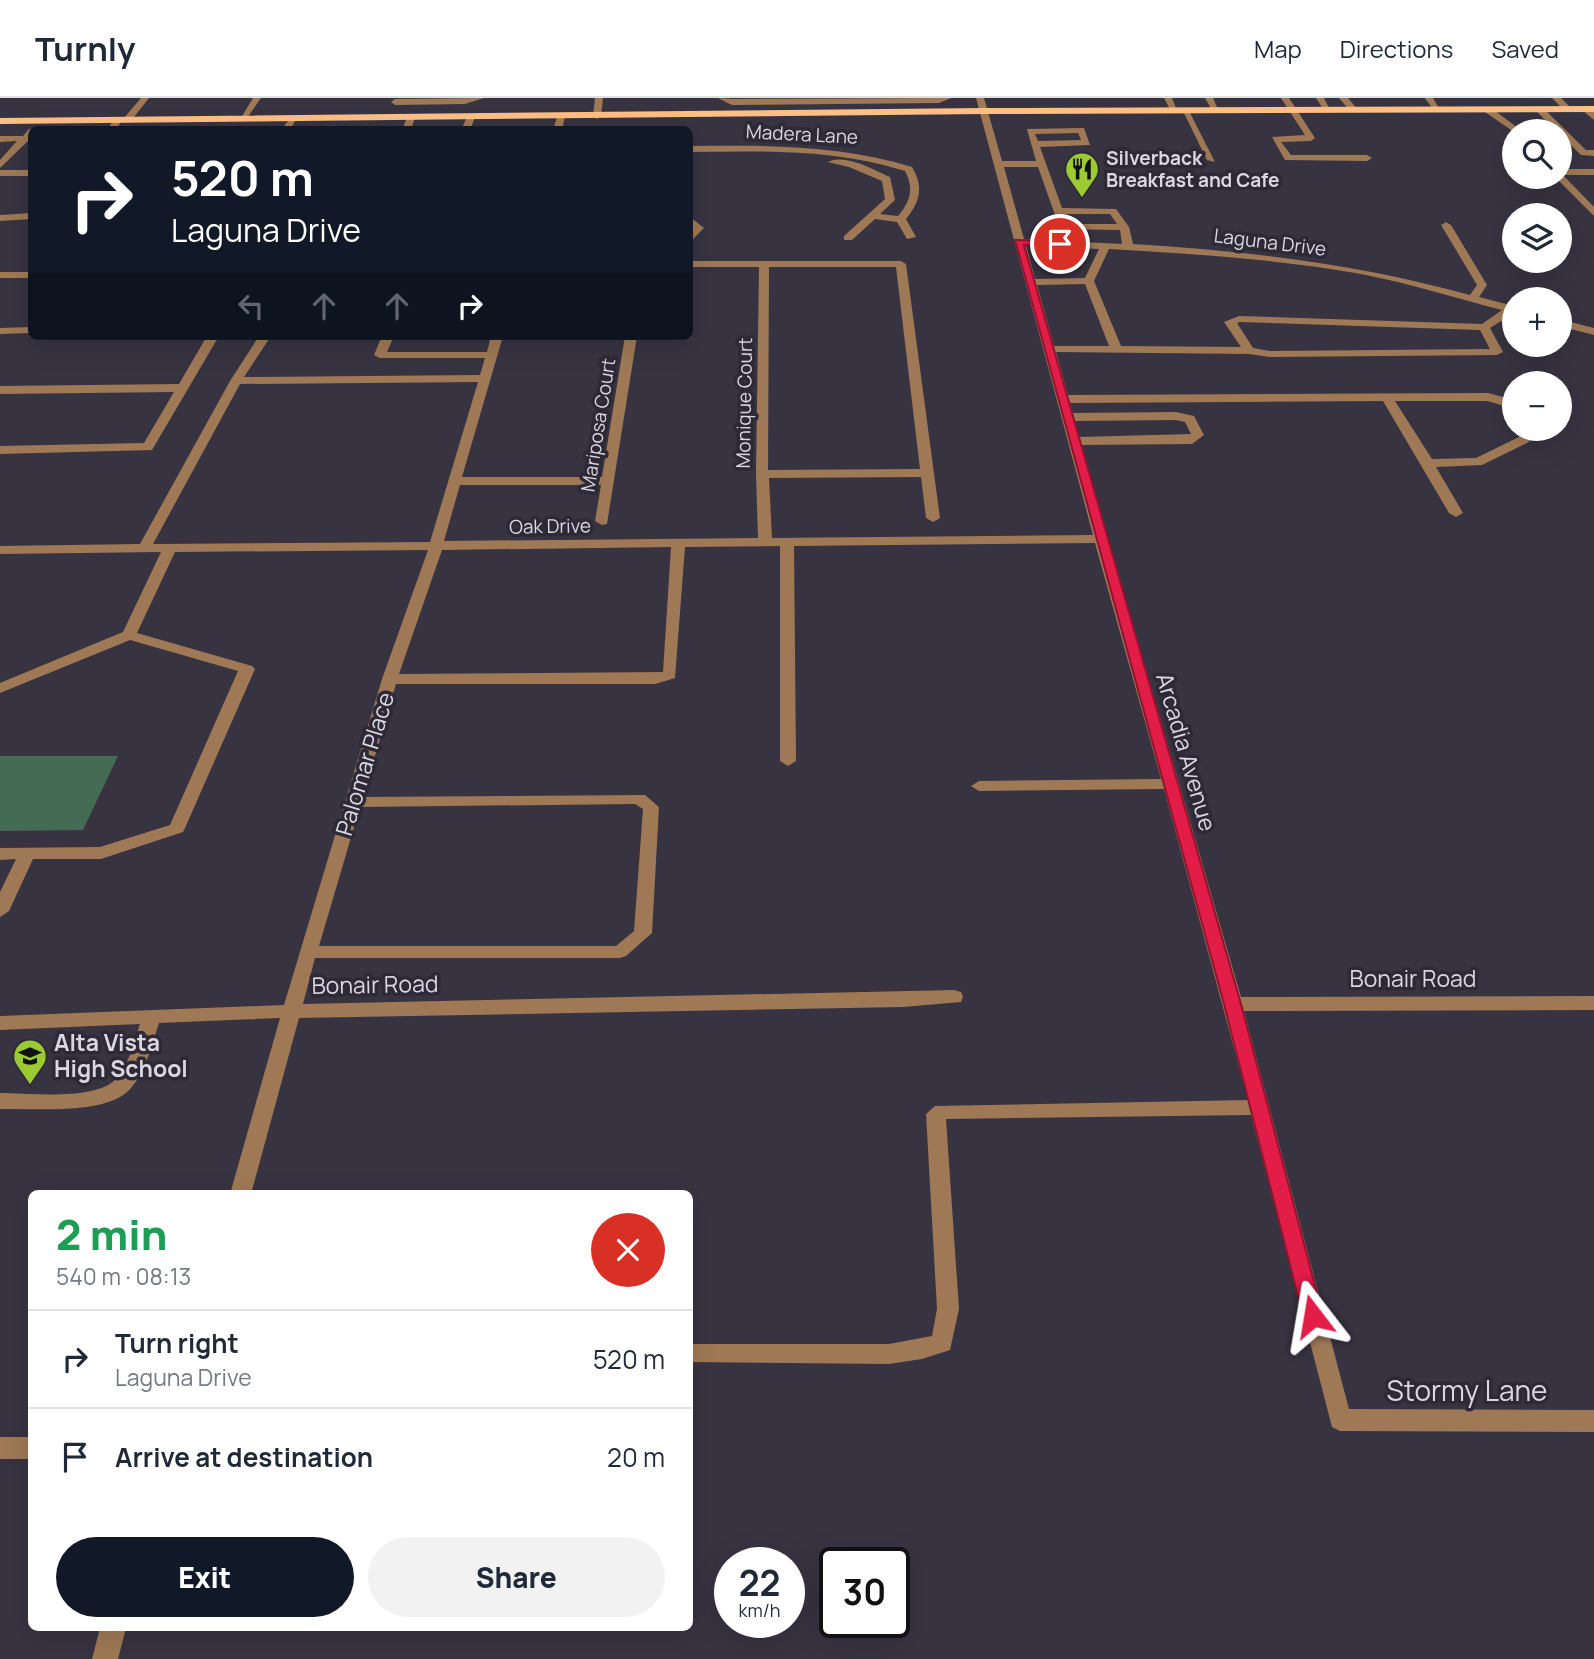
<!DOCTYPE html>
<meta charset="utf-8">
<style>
:root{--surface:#fff;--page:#f2f2f3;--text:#1f2937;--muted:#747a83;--line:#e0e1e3;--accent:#111827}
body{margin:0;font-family:Manrope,sans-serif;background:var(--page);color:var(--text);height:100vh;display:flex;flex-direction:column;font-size:26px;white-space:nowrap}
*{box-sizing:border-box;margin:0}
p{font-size:23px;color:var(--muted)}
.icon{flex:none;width:38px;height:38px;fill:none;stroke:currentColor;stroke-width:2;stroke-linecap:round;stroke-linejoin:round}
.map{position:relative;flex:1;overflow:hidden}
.sheet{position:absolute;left:28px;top:1092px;width:665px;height:441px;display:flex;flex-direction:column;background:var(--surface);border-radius:10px;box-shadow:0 7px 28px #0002}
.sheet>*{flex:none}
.top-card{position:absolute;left:28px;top:28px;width:665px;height:214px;border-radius:10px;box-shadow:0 7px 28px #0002;background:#111827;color:#fff;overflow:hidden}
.tools{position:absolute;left:1502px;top:21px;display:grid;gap:14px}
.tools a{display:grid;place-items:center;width:70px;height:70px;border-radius:50%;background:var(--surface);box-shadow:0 7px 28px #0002;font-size:35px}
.speed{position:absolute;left:714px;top:1449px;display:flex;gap:14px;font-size:35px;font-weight:700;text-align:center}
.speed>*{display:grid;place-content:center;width:91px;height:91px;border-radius:50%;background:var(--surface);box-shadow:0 7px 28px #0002;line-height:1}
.speed small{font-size:18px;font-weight:400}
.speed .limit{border:4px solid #111;border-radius:10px;background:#fff;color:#111}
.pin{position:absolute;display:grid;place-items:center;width:60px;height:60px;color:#fff;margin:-30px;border:4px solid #fff;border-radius:50%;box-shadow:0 2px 7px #0007}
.me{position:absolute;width:77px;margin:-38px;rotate:346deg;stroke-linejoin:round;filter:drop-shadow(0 0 5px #0008)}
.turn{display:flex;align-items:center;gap:24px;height:147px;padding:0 28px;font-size:32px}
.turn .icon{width:91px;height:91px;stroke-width:2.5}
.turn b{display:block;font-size:49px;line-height:60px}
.lanes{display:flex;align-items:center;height:66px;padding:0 28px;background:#0003;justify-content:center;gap:35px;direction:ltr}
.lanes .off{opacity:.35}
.round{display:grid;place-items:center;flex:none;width:74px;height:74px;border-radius:37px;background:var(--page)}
.headline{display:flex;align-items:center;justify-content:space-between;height:119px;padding:0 28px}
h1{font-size:42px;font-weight:800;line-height:52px;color:#1e9e55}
.button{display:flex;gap:14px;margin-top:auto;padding:14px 28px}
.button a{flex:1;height:80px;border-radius:42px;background:var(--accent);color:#fff;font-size:28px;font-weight:800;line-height:80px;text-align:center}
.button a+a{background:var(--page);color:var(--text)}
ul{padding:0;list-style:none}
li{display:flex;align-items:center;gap:21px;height:98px;padding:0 28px;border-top:2px solid var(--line)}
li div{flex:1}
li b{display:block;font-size:26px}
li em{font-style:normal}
header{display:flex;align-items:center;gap:42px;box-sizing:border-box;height:98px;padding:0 35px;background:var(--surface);border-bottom:2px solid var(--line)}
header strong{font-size:33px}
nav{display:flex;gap:38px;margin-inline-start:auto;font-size:24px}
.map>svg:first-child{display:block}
.green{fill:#446b53}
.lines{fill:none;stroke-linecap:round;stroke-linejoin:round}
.minor{fill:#9f7956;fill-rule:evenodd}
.major{fill:#febf85;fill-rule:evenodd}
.route{fill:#e11d48;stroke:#92132f;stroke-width:2}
.labels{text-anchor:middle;stroke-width:7;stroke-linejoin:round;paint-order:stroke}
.far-street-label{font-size:19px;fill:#d9d7e0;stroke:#2d2937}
.far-poi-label{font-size:19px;font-weight:bold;fill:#d9d7e0;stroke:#2d2937;text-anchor:start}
.street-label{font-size:23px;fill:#d9d7e0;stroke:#2d2937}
.poi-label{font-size:23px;font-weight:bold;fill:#d9d7e0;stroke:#2d2937;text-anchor:start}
.near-street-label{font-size:28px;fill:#d9d7e0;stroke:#2d2937}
</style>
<header>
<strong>Turnly</strong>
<nav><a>Map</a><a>Directions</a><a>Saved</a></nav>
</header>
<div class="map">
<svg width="1594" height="1561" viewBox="0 0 1594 1561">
<rect width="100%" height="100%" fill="#373341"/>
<path class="green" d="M 0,658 L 118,658 L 83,732 L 0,733 Z"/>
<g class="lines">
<g class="minor">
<path d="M 141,0 L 149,0 L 130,24 L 124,24 L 124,20 Z"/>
<path d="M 253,0 L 261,0 L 245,23 L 239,23 Z"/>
<path d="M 484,0 L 465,6 L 395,7 L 391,4 L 395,1 Z"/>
<path d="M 595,0 L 603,0 L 601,18 L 597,21 L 593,18 Z"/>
<path d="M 718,0 L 733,1 L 951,0 L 939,5 L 732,7 Z"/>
<path d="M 976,0 L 984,0 L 1002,63 L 1036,63 L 1027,31 L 1084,30 L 1090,47 L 1040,49 L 1062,110 L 1116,111 L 1129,129 L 1133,146 C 1248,153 1359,166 1470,197 L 1477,187 L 1441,127 L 1446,124 L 1451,127 L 1487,187 L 1479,199 L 1514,208 L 1514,215 L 1490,230 L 1503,254 L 1497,257 L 1270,259 L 1249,256 L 1056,254 L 1068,297 L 1488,295 C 1505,300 1514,298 1514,319 L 1501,307 L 1487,303 L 1395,303 L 1432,361 L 1476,360 L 1519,339 L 1519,331 L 1531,331 L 1529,344 L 1482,367 L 1436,369 L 1463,415 L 1456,419 L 1449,415 L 1383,303 L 1070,305 L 1073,315 L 1176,314 L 1194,318 L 1204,337 L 1192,346 L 1081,347 L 1241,899 L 1594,898 L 1594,912 L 1244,913 L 1349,1311 L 1594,1312 L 1594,1334 L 1340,1333 L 1332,1329 L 1251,1017 L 946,1021 L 959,1211 L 950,1252 L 922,1261 L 889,1266 L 690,1264 L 690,1248 L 694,1246 L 889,1246 L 932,1238 L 937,1211 L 926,1016 L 935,1008 L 1248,1002 L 1164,691 L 979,693 L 971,688 L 979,683 L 1161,681 L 1095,445 L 794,448 L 796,663 L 788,668 L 780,663 L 780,448 L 685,449 L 675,580 L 655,586 L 396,586 L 363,699 L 645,697 L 659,709 L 652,835 L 626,858 L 620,860 L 315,860 L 303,906 L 954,892 L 961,894 L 963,899 L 961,904 L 903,909 L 299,920 L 251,1096 L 230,1096 L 280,920 L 159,925 C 152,947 146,972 131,990 C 108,1018 33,1010 0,1011 L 0,995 C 30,995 95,1003 116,981 C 129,968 134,943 140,926 L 0,932 L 0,918 L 284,907 L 382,581 L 428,452 L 175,454 L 137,535 L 252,568 L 255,571 L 185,730 L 183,734 L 101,761 L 33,761 L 9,813 L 0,819 L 0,794 L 16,761 L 0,762 L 0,750 L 100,749 L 170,727 L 238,573 L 130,542 L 0,595 L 0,585 L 123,534 L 161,454 L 0,456 L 0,448 L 140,446 L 230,283 L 259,238 L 271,238 L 244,279 L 480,277 L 485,260 L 380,260 L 374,257 L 382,238 L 394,238 L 387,254 L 487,254 L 491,238 L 503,238 L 462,379 L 602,379 L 625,238 L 637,238 L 607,426 L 602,427 L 595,423 L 601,387 L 460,387 L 444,443 L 758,440 L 756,376 L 759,169 L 690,169 L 690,163 L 901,163 L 906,166 L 940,420 L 933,424 L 926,420 L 921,379 L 769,380 L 772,440 L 1093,437 ZM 1078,35 L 1081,42 L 1038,43 L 1035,36 ZM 1004,69 L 1038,69 L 1060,131 L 1120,132 L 1122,146 L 1024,141 ZM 1064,116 L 1110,116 L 1117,126 L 1068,126 ZM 1026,147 L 1099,151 L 1085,180 L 1035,181 ZM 1109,151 C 1193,156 1278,161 1361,176 C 1409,185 1455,200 1502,212 L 1482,226 L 1239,218 L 1224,224 L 1241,249 L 1121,248 L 1094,183 ZM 769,169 L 896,169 L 920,371 L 768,372 ZM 1085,186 L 1109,248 L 1054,248 L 1037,187 ZM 1240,224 L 1480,232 L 1490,251 L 1270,253 L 1253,250 L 1237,225 ZM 478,284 L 430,444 L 153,446 L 240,286 ZM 1176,322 L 1185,324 L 1191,336 L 1079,339 L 1075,323 ZM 671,449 L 663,574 L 399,576 L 442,452 ZM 635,706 L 643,711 L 634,833 L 616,848 L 319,848 L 360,709 Z"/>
<path d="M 1164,0 L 1172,0 L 1178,15 L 1172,15 Z"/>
<path d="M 1205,0 L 1213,0 L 1219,14 L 1213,14 Z"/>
<path d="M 1281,0 L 1289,0 L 1315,40 L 1311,43 L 1281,44 L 1291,57 L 1367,57 L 1372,60 L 1367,63 L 1285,62 L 1272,39 L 1305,37 Z"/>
<path d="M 1316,0 L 1324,0 L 1331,14 L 1325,14 Z"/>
<path d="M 1339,0 L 1348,0 L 1358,12 L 1351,14 Z"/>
<path d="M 1425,0 L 1433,0 L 1441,14 L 1435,14 Z"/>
<path d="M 1552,0 L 1561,0 L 1572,11 L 1565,13 Z"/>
<path d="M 1585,8 L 1594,14 L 1594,22 L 1581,11 Z"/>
<path d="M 1536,9 L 1542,9 L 1586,52 L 1594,52 L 1594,58 L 1581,57 L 1536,13 Z"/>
<path d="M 1485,10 L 1491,10 L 1522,33 L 1514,34 L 1485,14 Z"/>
<path d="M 1182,11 L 1189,13 L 1215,64 L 1207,62 Z"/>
<path d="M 471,16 L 475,19 L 470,32 L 461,32 L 467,19 Z"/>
<path d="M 558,16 L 565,18 L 562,32 L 553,32 Z"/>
<path d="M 408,17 L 415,19 L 411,32 L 402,32 Z"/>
<path d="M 292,18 L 296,21 L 290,32 L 281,32 Z"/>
<path d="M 115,20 L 122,22 L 116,32 L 107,32 Z"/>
<path d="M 29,31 L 35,32 L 32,32 L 32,43 L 28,43 L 0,70 L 0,62 L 17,43 L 0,44 L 0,38 L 23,38 Z"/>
<path d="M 690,48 C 766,47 839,47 912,69 C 924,89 920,104 906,121 L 916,139 L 907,141 L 897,124 L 875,121 L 852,142 L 844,142 L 844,138 L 885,101 L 882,83 L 849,69 L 828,64 C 845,55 874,72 890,79 L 895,102 L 880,116 L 898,118 C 911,103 914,90 905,73 C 835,51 763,53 690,54 Z"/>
<path d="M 1559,71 L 1594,71 L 1594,77 L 1563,77 L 1594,109 L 1594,118 L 1556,80 L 1559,79 Z"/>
<rect x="0" y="72" width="32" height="6"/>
<path d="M 32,115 L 32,121 L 0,123 L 0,117 Z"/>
<path d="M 690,119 L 704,130 L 690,144 L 690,135 L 693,130 L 690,127 Z"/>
<rect x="0" y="174" width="32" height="6"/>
<path d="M 1559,221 L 1594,230 L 1594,237 L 1559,228 Z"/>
<path d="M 32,229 L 32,235 L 0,236 L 0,230 Z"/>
<path d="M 207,238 L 219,238 L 152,352 L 0,356 L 0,348 L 144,345 L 174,294 L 0,296 L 0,288 L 179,286 Z"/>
<rect x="0" y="1339" width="32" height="22"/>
<path d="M 100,1530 L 126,1530 L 118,1561 L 92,1561 Z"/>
</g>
<path class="major" d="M 1594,8 L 1594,14 L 984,16 L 0,26 L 0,20 L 984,10 Z"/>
</g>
<path class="route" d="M 1015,142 L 1060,143 L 1065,146 L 1060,148 L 1024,147 L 1241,906 L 1323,1218 L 1320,1224 L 1313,1226 L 1306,1224 L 1303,1218 L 1224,906 Z"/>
<defs>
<g id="restaurant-pin" transform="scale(1.75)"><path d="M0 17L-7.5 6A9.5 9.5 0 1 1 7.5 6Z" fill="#9cca31" stroke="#2d2937"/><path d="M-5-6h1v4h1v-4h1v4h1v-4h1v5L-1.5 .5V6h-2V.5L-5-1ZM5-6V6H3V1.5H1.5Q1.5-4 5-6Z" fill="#111"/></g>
<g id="school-pin" transform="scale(1.75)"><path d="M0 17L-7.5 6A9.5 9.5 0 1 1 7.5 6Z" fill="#9cca31" stroke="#2d2937"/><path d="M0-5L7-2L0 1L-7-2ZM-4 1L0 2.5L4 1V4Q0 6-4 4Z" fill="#111"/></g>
</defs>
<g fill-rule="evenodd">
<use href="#restaurant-pin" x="1082" y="71"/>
<use href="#school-pin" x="30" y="958"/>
</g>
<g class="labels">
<g class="far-street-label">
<text transform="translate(802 36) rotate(3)" y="7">Madera Lane</text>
<text transform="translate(1270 144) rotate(7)" y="7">Laguna Drive</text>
<text transform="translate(744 305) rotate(-89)" y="7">Monique Court</text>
<text transform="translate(598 327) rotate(-81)" y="7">Mariposa Court</text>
<text transform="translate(550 428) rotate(-1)" y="7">Oak Drive</text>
</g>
<g class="far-poi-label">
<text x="1106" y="67">Silverback<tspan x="1106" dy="22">Breakfast and Cafe</tspan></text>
</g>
<g class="street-label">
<text transform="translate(1186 654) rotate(74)" y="8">Arcadia Avenue</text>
<text transform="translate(365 666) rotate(-73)" y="8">Palomar Place</text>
<text x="1413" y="889">Bonair Road</text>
<text transform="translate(375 887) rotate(-1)" y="8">Bonair Road</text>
</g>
<g class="poi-label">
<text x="54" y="953">Alta Vista<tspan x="54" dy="26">High School</tspan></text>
</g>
<g class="near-street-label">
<text x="1467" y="1303">Stormy Lane</text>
</g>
</g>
</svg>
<div class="tools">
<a><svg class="icon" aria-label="search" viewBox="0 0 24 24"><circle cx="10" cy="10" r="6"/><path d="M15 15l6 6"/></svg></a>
<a><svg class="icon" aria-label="layers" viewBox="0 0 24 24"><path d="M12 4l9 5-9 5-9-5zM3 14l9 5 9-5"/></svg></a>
<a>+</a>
<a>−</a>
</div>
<div class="speed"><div>22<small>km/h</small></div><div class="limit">30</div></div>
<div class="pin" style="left:1060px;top:146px;background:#d93025"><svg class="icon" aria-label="arrive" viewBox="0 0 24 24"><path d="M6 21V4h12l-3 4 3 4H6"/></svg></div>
<svg class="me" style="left:1313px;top:1218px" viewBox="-20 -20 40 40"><path d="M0-17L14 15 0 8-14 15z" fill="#e11d48" stroke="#fff" stroke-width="4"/></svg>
<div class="top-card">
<div class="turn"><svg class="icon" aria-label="right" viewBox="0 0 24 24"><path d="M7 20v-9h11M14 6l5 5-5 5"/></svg><div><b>520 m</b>Laguna Drive</div></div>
<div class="lanes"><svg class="icon off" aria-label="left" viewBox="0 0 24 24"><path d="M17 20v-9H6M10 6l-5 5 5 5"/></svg><svg class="icon off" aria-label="ahead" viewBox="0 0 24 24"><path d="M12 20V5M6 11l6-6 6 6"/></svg><svg class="icon off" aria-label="ahead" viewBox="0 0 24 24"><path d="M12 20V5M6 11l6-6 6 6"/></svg><svg class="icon" aria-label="right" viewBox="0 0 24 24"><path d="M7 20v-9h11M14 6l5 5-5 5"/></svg></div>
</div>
<section class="sheet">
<div class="headline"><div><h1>2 min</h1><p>540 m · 08:13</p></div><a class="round" style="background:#d93025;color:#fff"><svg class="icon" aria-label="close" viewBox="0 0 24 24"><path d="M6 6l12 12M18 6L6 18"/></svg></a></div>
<ul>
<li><svg class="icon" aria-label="right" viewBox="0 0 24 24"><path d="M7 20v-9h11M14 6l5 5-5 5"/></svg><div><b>Turn right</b><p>Laguna Drive</p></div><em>520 m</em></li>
<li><svg class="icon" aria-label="arrive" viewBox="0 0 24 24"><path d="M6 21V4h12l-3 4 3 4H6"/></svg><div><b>Arrive at destination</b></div><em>20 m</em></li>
</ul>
<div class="button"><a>Exit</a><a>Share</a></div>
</section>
</div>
